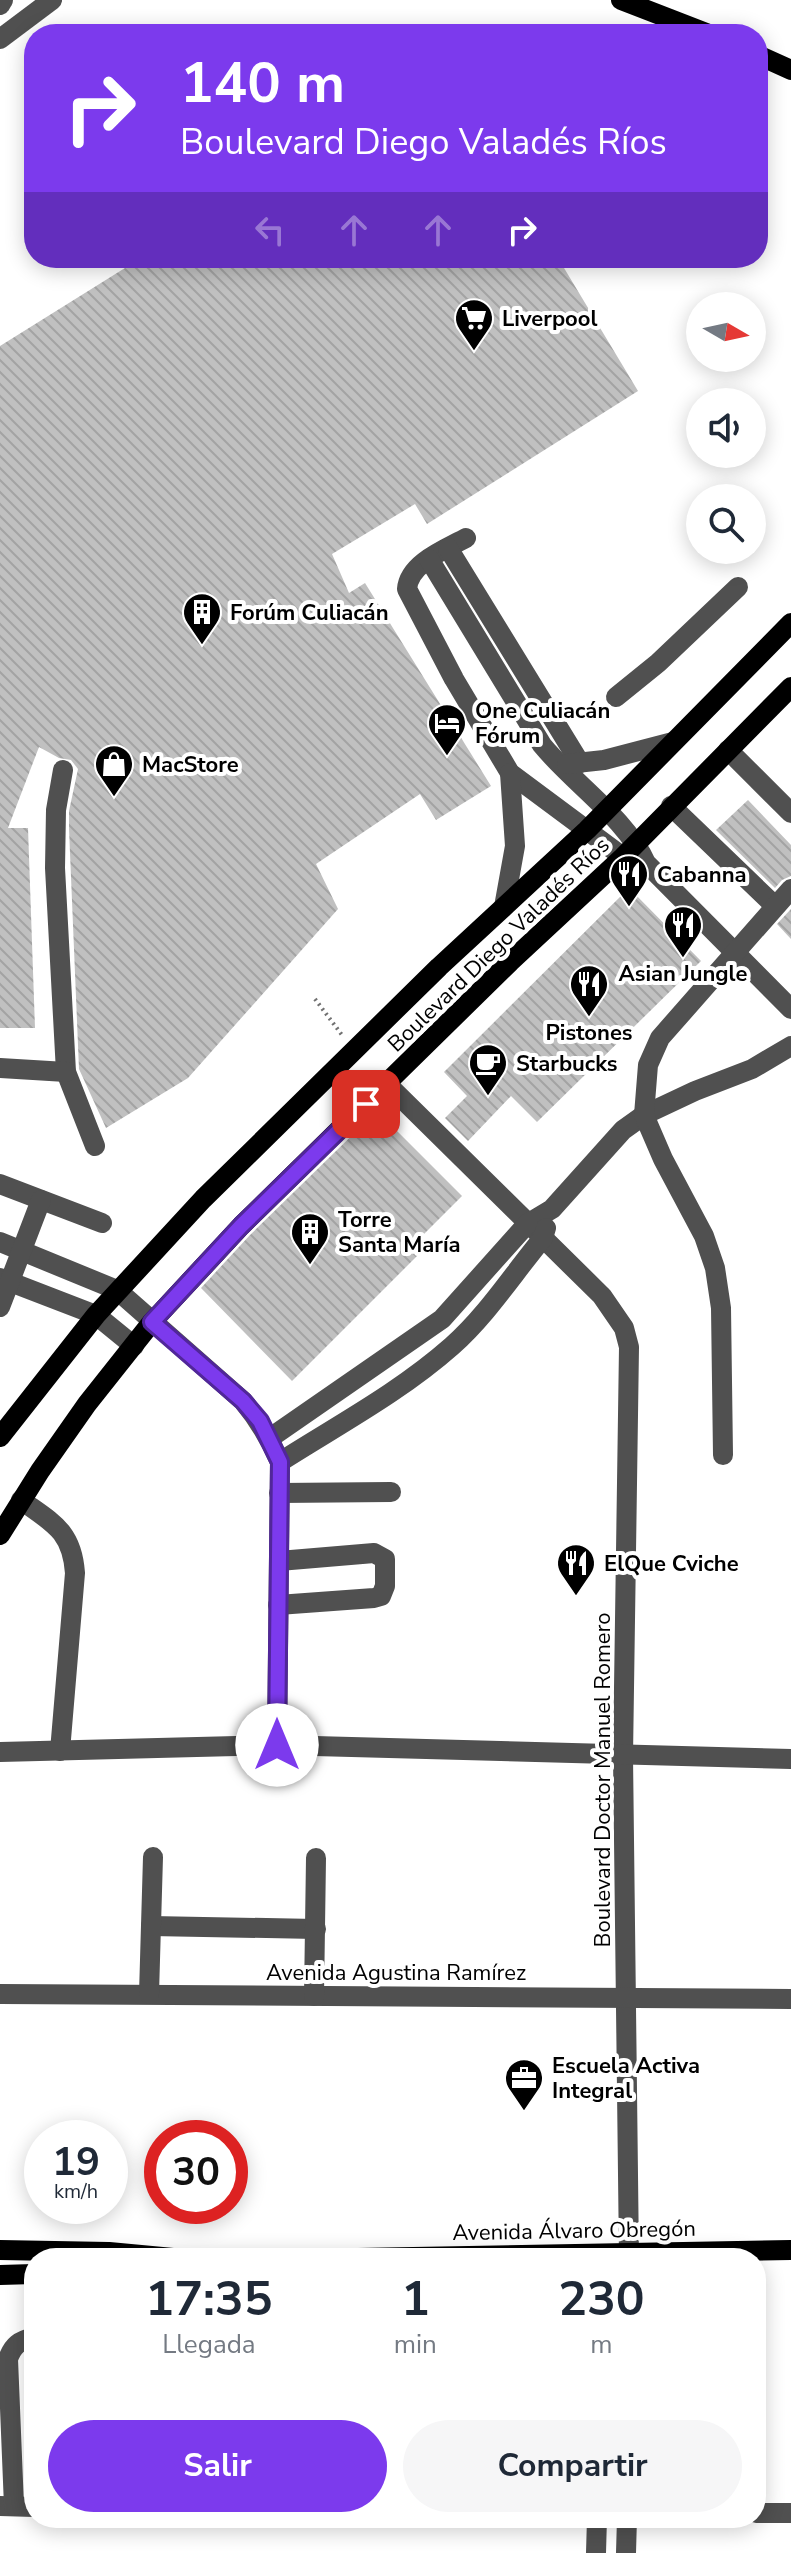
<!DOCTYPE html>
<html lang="es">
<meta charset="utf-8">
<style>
:root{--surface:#fff;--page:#f6f6f7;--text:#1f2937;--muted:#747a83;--accent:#7c3aed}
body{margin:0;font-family:"Nunito Sans",sans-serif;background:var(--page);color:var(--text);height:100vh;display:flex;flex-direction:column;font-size:30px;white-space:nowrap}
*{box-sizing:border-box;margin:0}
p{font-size:26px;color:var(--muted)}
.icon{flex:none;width:44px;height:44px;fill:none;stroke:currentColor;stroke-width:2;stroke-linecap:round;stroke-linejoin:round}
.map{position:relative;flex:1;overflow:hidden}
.drawer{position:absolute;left:24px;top:2248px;width:742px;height:280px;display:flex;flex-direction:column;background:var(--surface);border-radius:32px;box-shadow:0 4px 20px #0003}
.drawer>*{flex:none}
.guide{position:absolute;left:24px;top:24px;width:744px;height:244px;border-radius:32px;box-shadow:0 4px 20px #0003;background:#7c3aed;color:#fff;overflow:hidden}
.needle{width:52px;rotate:99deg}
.fabs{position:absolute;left:686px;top:292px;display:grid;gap:16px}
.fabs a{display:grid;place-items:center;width:80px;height:80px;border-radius:50%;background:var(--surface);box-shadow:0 4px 20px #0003;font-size:40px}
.speed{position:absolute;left:24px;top:2120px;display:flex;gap:16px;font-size:40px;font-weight:700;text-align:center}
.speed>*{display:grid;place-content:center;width:104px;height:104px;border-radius:50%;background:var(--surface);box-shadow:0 4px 20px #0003;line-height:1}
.speed small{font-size:20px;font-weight:400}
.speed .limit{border:12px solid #d22;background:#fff;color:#111}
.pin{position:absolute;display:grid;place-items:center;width:68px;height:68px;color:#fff;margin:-34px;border-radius:16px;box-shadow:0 4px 12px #0006}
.me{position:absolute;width:88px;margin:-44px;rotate:0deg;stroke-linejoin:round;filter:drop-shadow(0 0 6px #0008)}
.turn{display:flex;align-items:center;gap:28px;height:168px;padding:0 24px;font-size:36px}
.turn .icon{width:104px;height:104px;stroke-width:2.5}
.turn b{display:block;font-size:56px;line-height:68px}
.lanes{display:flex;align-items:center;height:76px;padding:0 24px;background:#0003;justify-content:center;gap:40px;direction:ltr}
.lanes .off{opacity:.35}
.eta{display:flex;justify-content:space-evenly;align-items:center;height:136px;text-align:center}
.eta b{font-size:48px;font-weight:700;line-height:56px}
.cta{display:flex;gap:16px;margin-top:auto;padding:16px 24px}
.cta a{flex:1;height:92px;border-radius:48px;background:var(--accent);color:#fff;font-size:32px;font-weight:700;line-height:92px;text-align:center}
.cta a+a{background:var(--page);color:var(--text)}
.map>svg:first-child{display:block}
.building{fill:url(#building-back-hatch)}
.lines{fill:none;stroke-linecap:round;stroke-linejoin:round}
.path{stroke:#727272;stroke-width:4;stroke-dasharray:2 4;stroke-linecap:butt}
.minor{stroke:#505050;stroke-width:20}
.major{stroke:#000;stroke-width:20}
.route-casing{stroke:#51269a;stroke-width:20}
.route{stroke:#7c3aed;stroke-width:14}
.labels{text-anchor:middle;stroke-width:8;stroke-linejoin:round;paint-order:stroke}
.poi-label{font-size:22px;font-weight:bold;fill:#000;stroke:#fff;text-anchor:start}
.street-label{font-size:22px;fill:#000;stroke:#fff}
</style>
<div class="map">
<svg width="791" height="2553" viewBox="0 0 791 2553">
<defs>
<pattern id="building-back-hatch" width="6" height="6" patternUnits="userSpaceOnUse" patternTransform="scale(2)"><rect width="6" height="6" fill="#c0c0c0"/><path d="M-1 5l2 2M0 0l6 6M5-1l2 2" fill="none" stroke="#a3a3a3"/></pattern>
</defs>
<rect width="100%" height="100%" fill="#fff"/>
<g class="building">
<path d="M 141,258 L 558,258 L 638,391 L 427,524 L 415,504 L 332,554 L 349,593 L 365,583 L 491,786 L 436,820 L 420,794 L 316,864 L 338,909 L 188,1078 L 106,1128 L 79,1069 L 69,829 L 69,811 L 78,769 L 71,760 L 59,758 L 39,747 L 8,828 L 28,828 L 35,1028 L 0,1028 L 0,346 Z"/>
<path d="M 748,800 L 791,845 L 791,876 L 782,880 L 775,888 L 716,830 Z"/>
<path d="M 629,888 L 701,961 L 537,1122 L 511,1096 L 468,1141 L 445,1118 L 467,1096 L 444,1072 Z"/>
<path d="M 791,909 L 791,939 L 777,924 Z"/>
<path d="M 377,1111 L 462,1196 L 417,1241 L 424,1249 L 292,1381 L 201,1288 L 250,1235 Z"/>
</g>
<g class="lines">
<path class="path" d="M 315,999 L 342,1035"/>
<g class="minor">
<path d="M 0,5 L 3,0"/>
<path d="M 0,39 L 52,0"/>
<path d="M 466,538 C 446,549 409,563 407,589 L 454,679 L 510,773 L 623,857 L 638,861"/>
<path d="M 448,548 L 580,763"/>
<path d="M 429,559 L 542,745 C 574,784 626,818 646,863 L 791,1009"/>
<path d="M 616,697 L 658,663 L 738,587"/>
<path d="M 728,750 L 791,813"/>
<path d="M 567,764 L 604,760 L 673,742"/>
<path d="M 63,770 L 56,810 L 55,868 L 66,1072 L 95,1146"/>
<path d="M 671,806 L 775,906"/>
<path d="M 504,907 L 515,846 L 510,773"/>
<path d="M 0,1068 L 66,1072"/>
<path d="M 387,1084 L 602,1296 L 624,1328 L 629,1347 L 623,1756 L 629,2258"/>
<path d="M 0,1184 L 102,1223"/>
<path d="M 0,1242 L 117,1290 L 243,1401 C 259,1420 270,1439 280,1462 L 277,1745"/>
<path d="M 0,1278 L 96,1315 L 134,1346"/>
<path d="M 0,1307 L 41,1200"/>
<path d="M 270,1438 L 442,1319 L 527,1224 L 552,1209 L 623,1130 L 644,1115 L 695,1091 L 752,1069 L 791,1046"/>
<path d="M 723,1455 L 721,1308 L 715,1268 L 704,1236 L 663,1159 L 644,1115 L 648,1065 L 660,1038 L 791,889"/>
<path d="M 280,1462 C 338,1425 400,1392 452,1346 C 487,1315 513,1274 543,1238 L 546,1228"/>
<path d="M 279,1493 L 391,1492"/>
<path d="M 21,1500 C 53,1523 72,1531 75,1573 L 60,1751"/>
<path d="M 278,1605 L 374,1598 L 381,1596 L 385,1586 L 385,1559 L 374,1553 L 279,1561"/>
<path d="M 0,1752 L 277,1745 L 791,1759"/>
<path d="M 151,1926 L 316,1929"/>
<path d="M 0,1994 L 791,1999"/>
<path d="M 149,1994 L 153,1857"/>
<path d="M 314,1996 L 316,1858"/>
<path d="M 0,2506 L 34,2507"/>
<path d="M 14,2506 L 8,2359 C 13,2345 19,2341 34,2337"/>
<path d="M 756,2513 L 791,2513"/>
<path d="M 596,2553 L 597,2518"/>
<path d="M 626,2553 L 627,2518"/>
</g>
<g class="major">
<path d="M 621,0 L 709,34"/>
<path d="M 758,55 L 791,70"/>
<path d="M 0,1437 L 96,1315 L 203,1199 L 439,967 L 587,830 L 791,623"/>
<path d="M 0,1535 L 40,1471 L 87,1404 L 152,1322 L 241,1226 L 510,962 L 623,857 L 791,687"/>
<path d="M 0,2250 L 109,2252 L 173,2258"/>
<path d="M 358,2258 L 791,2250"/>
<path d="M 0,2275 L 34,2274"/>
</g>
</g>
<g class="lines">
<g class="route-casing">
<path id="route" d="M 277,1745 L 280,1462 L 260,1421 L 243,1401 L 152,1322 L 241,1226 L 366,1104"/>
</g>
<use href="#route" class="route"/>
</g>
<defs>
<g id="supermarket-pin" transform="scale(2)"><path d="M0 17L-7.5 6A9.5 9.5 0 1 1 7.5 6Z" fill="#000" stroke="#fff"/><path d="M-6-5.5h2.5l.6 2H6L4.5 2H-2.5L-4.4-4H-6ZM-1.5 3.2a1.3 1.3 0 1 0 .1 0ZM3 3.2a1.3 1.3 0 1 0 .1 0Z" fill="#fff"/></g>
<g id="building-pin" transform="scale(2)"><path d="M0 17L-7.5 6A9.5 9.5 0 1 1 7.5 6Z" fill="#000" stroke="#fff"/><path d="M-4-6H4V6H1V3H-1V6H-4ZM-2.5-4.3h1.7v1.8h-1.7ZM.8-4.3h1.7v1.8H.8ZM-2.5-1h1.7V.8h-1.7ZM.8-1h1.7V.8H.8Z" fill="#fff"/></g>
<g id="hotel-pin" transform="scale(2)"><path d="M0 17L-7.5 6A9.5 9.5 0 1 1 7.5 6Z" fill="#000" stroke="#fff"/><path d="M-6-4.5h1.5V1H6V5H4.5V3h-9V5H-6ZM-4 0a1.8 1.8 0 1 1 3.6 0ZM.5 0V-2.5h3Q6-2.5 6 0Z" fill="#fff"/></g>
<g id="shop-pin" transform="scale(2)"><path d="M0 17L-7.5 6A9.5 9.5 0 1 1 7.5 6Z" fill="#000" stroke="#fff"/><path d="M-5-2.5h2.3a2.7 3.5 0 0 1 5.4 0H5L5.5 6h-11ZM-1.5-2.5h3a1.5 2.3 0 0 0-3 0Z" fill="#fff"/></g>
<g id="restaurant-pin" transform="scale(2)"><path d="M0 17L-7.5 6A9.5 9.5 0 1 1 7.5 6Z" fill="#000" stroke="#fff"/><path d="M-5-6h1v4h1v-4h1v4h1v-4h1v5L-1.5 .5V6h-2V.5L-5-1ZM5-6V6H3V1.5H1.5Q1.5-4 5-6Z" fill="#fff"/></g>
<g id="cafe-pin" transform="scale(2)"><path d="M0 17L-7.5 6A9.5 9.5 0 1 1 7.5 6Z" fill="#000" stroke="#fff"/><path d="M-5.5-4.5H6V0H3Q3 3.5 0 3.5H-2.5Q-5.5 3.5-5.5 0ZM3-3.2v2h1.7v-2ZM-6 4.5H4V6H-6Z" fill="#fff"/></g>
<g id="office-pin" transform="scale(2)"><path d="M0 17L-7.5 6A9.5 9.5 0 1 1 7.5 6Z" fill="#000" stroke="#fff"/><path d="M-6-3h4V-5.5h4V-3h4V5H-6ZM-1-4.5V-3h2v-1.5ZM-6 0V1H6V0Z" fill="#fff"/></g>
</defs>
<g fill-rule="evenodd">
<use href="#supermarket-pin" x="474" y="318"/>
<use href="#building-pin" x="202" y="612"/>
<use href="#hotel-pin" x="447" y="723"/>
<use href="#shop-pin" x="114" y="764"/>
<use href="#restaurant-pin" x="629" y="874"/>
<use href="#restaurant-pin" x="683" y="925"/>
<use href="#restaurant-pin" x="589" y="984"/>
<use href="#cafe-pin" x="488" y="1063"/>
<use href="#building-pin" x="310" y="1232"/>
<use href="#restaurant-pin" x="576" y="1563"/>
<use href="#office-pin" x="524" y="2078"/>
</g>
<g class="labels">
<g class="poi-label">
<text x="502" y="326">Liverpool</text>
<text x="230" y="620">Forúm Culiacán</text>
<text x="475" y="718">One Culiacán<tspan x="475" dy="25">Fórum</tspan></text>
<text x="142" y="772">MacStore</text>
<text x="657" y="882">Cabanna</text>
<text x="683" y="981" text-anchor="middle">Asian Jungle</text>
<text x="589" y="1040" text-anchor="middle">Pistones</text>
<text x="516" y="1071">Starbucks</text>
<text x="338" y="1227">Torre<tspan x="338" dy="25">Santa María</tspan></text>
<text x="604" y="1571">ElQue Cviche</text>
<text x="552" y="2073">Escuela Activa<tspan x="552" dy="25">Integral</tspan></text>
</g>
<g class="street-label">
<text transform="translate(498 944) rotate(-44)" y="8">Boulevard Diego Valadés Ríos</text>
<text transform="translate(602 1780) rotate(-90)" y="8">Boulevard Doctor Manuel Romero</text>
<text x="396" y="1980">Avenida Agustina Ramírez</text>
<text transform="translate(574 2230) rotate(-1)" y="8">Avenida Álvaro Obregón</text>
</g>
</g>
</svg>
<div class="fabs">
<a><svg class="needle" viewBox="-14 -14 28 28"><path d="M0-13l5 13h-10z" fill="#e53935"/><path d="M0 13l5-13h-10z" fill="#747a83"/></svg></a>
<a><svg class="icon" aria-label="sound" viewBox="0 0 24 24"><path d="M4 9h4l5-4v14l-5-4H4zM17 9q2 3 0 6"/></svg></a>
<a><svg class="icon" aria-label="search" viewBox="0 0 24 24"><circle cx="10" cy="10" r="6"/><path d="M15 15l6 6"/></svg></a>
</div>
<div class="speed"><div>19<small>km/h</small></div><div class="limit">30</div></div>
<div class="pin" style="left:366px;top:1104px;background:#d93025"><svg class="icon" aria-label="arrive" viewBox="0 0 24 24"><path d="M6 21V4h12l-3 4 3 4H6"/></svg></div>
<svg class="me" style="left:277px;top:1745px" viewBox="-20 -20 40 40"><circle r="19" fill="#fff"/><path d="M0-13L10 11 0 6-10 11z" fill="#7c3aed"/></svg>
<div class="guide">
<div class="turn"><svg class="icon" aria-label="right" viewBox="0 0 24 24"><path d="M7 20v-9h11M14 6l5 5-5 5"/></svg><div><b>140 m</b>Boulevard Diego Valadés Ríos</div></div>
<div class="lanes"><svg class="icon off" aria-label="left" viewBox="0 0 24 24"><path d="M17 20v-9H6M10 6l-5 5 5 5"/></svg><svg class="icon off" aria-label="ahead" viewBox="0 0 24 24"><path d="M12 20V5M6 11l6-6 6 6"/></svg><svg class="icon off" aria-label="ahead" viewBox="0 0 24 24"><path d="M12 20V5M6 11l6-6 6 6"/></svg><svg class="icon" aria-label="right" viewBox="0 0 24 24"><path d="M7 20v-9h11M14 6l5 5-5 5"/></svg></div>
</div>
<section class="drawer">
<div class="eta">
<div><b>17:35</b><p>Llegada</p></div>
<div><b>1</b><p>min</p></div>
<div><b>230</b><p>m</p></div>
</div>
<div class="cta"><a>Salir</a><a>Compartir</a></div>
</section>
</div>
